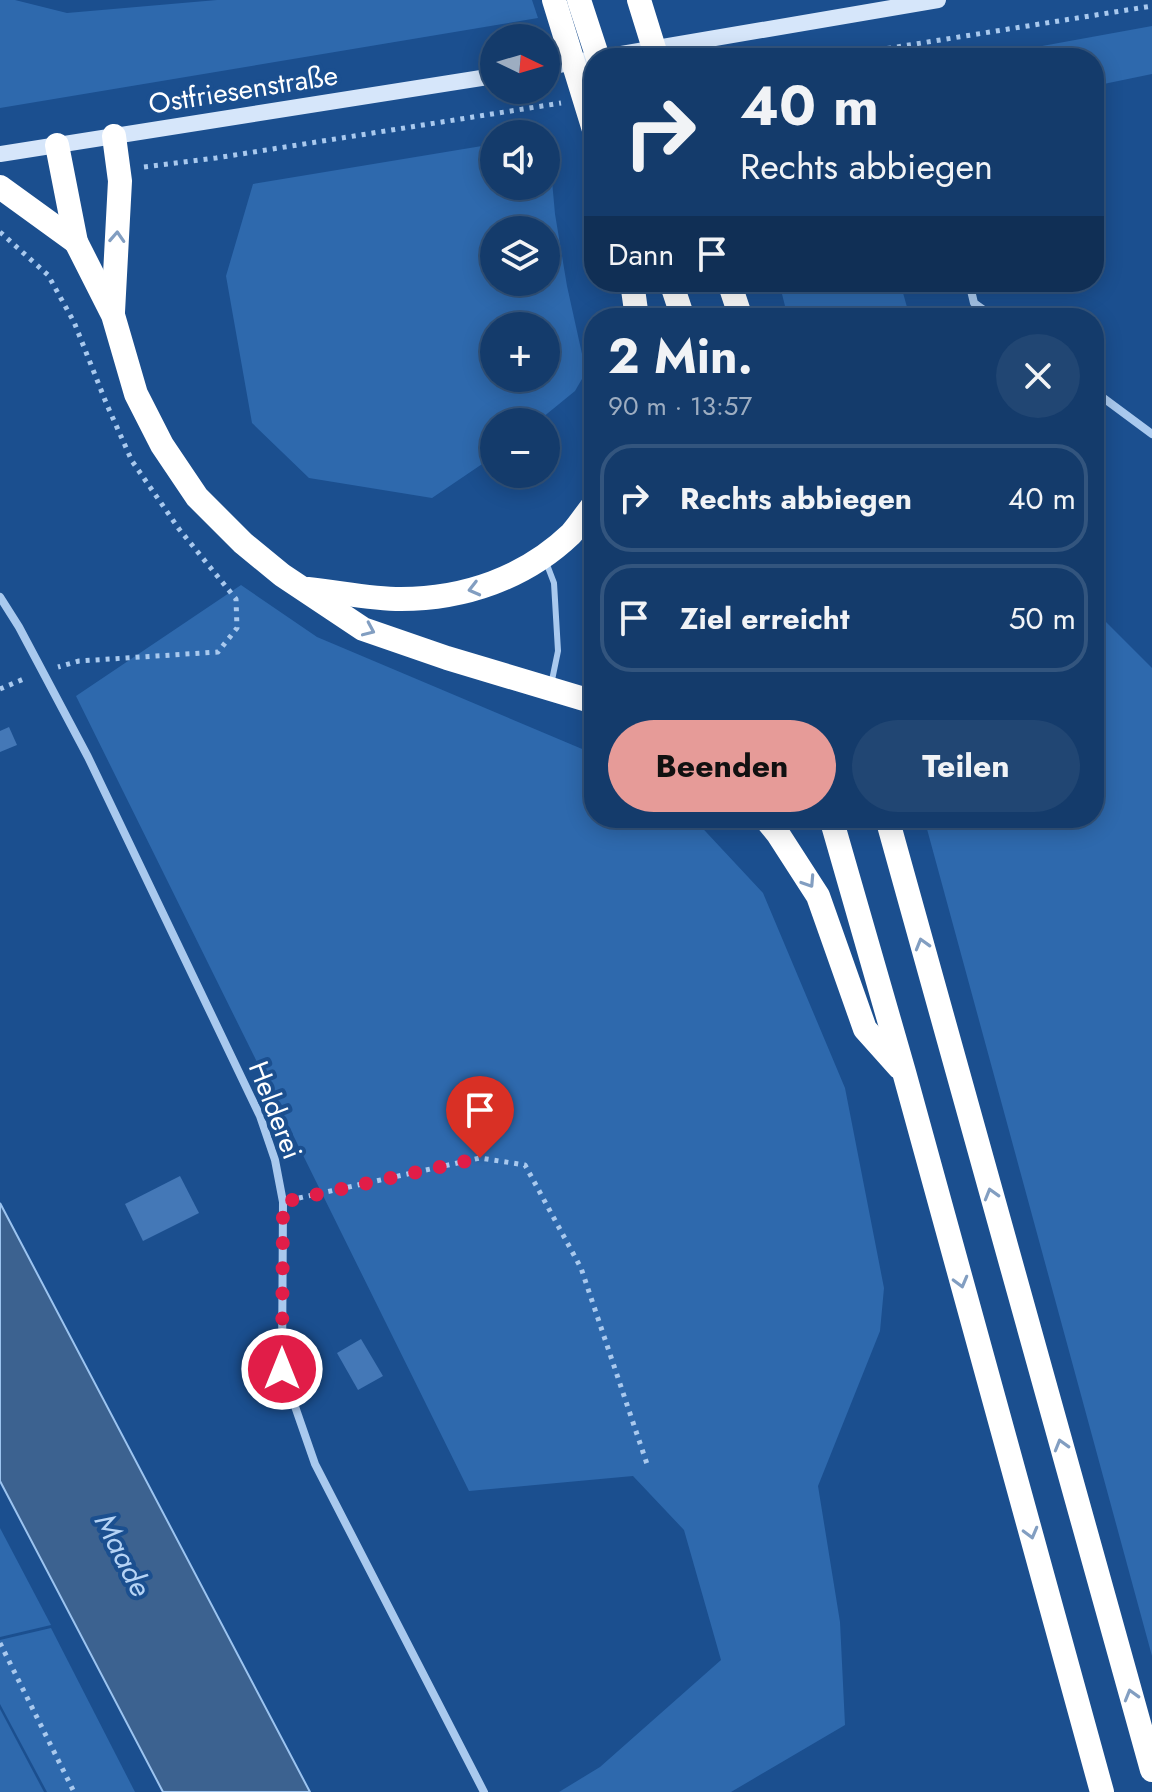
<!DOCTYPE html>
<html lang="de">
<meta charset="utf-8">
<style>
:root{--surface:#143b6b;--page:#214673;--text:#f1f3f6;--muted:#9dadc1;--line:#33557e;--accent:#e69b98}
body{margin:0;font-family:Jost,sans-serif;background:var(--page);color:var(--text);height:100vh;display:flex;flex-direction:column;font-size:30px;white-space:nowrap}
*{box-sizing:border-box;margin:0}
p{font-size:26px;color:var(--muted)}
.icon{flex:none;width:44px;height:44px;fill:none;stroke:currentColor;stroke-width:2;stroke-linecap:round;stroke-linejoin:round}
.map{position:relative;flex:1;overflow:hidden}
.drawer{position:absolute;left:584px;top:308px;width:520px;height:520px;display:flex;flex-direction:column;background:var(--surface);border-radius:32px;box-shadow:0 4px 20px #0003,0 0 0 2px var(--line)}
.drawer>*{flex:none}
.hud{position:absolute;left:584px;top:48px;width:520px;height:244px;border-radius:32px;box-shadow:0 4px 20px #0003,0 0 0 2px var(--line);background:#143b6b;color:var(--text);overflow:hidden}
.needle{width:52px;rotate:95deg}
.controls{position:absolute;left:480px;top:24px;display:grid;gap:16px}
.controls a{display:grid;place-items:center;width:80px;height:80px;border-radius:50%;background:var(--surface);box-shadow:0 4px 20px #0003,0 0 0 2px var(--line);font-size:40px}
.pin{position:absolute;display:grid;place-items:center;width:68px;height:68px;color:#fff;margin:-82px -34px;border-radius:50% 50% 50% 0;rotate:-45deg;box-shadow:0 0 8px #0007}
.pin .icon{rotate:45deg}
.me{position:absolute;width:88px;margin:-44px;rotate:0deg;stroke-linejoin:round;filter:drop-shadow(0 0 6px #0008)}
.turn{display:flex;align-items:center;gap:28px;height:168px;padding:0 24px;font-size:36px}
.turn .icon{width:104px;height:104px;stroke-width:2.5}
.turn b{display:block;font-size:56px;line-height:68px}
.then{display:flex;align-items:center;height:76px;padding:0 24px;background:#0003;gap:16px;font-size:30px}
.round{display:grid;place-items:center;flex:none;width:84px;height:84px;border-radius:42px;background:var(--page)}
.summary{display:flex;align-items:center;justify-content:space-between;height:136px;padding:0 24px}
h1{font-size:48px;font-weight:700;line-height:60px}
.button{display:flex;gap:16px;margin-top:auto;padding:16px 24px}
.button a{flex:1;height:92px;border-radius:48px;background:var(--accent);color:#111;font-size:32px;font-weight:700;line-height:92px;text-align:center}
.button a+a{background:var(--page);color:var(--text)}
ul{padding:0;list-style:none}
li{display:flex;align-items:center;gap:24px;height:108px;margin:0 16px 12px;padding:0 8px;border:4px solid var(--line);border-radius:32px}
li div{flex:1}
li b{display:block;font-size:30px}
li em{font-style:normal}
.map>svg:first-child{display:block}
.green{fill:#2e69ad;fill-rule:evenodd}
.water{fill:#3c6290;stroke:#9cc4f0;stroke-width:2}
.building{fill:#4478b7}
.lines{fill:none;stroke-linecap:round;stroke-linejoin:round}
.path{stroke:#a9c9ee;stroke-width:5;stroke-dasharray:4 6;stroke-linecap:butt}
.service{stroke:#a9c9ee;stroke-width:6}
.minor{stroke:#a9c9ee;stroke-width:8}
.secondary{stroke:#d6e6fa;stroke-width:16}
.motorway{stroke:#fff;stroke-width:24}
.oneway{stroke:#829ec1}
.route{stroke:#e11d48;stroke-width:14;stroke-dasharray:0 25.2}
.labels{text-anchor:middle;stroke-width:8;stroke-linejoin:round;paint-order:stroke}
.street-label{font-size:28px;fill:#fff;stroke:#1b4f8f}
.water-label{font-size:30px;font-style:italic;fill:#b5d3f5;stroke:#1b4f8f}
</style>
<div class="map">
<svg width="1152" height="1792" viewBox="0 0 1152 1792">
<rect width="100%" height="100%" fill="#1b4f8f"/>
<g class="green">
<path d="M 0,0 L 15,0 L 67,13 L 217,0 L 532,0 L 538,18 L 0,108 Z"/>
<path d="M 1152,26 L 1152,74 L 1094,86 L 1094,58 L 976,58 Z"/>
<path d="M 546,136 L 548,136 L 555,214 L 567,286 L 586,372 L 575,391 L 537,422 L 494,422 L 494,456 L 432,498 L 309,478 L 252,423 L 226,276 L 253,184 L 494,144 L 494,186 L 546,186 ZM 546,230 L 546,282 L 494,282 L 494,230 ZM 546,326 L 546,378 L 494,378 L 494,326 Z"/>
<path d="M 779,282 L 900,282 L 910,318 L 788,318 Z"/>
<path d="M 241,585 L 317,637 L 594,754 L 594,818 L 693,818 L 763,893 L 845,1088 L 884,1288 L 880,1331 L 818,1486 L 840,1622 L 845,1725 L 731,1792 L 559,1792 L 600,1767 L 721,1660 L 684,1530 L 633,1476 L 469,1491 L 76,696 Z"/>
<path d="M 1094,610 L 1152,668 L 1152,1656 L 924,818 L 1094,818 Z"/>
<path d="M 0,1528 L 51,1625 L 0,1637 Z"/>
<path d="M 51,1628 L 135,1792 L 47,1792 L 0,1704 L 0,1640 Z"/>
<path d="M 0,1709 L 44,1792 L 0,1792 Z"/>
</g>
<path class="water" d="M 0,1203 L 310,1792 L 163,1792 L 0,1481 Z"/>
<g class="building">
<path d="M 9,727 L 17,745 L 0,752 L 0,731 Z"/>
<path d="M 180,1176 L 199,1213 L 143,1241 L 125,1204 Z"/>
<path d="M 361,1339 L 383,1376 L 358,1390 L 337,1353 Z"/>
</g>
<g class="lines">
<g class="path">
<path d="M 828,58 L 1152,6"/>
<path d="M 144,167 L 216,158 L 561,103"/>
<path d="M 0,232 L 48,275 L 74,322 L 107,405 L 132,461 L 179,529 L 236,599 L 237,628 L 218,652 L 79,661 L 58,667"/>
<path d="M 0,689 L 26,678"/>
<path d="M 299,1198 L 480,1158 L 525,1165 L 581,1268 L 647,1464"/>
<path d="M 0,1643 L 74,1792"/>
</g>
<path class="service" d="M 546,562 L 554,583 L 558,651 L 551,685"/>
<g class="minor">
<path d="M 969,282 L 974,303 L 995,318"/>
<path d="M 1094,391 L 1152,434"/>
<path d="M 0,597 L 19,627 L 88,757 L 260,1116 L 275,1160 L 283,1202 L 282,1369 L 315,1464 L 484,1792"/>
</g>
<g class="secondary">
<path d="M 598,58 L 938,0"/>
<path d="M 546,67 L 594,59"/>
<path d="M 0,154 L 494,76"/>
</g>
<g class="motorway">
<path d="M 554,0 L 594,130"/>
<path d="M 579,0 L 598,58"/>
<path d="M 639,0 L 657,58"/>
<path d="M 57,145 L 76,242 L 113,315 L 136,394 L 162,445 L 197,497 L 243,543 L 282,575 L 363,629 L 447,658 L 594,702"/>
<path d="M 0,187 L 76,242"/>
<path d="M 632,282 L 637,318"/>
<path d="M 671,282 L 683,318"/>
<path d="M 729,282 L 741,318"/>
<path d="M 113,312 L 120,181 L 114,136"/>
<path d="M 308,589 C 339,592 370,599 401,599 C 464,599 525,578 571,534 C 579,525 586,514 594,504"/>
<path d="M 765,818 L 778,834 L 818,896 L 865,1029 L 899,1067"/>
<path d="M 831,818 L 904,1072 L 1102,1792"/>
<path d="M 887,818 L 1152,1770"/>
</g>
</g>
<defs><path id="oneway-chevron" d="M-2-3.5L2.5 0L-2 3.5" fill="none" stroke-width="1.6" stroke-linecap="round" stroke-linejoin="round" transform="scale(2)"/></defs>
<g class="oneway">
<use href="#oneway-chevron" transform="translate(117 237) rotate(-87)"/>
<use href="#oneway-chevron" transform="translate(474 589) rotate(166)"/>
<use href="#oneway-chevron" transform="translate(369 630) rotate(24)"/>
<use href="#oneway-chevron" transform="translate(809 882) rotate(57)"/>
<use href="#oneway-chevron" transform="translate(922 944) rotate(-106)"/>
<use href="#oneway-chevron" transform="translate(991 1194) rotate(-106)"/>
<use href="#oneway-chevron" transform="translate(961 1282) rotate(75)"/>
<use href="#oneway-chevron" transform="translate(1061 1445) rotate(-106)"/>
<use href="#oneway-chevron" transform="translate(1031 1533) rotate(75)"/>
<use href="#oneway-chevron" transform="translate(1131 1695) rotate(-106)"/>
</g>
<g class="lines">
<path class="route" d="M 282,1369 L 283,1202 L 480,1158"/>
</g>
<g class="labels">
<g class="street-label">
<text transform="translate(243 89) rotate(-9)" y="10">Ostfriesenstraße</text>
<text transform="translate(276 1110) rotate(69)" y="10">Helderei</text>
</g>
<g class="water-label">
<text transform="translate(123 1555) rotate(63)" y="10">Maade</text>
</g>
</g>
</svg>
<div class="controls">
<a><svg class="needle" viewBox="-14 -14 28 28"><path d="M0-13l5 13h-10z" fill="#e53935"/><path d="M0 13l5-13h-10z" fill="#9dadc1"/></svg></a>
<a><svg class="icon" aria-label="sound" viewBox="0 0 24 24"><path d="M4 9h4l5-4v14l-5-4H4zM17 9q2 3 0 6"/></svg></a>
<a><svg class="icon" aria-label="layers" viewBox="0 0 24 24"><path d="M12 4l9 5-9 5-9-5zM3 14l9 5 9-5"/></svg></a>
<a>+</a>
<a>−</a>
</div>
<div class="pin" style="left:480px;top:1158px;background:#d93025"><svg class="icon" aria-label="arrive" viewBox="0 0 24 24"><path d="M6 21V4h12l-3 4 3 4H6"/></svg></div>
<svg class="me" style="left:282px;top:1369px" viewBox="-20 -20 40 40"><circle r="17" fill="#e11d48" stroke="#fff" stroke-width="3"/><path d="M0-11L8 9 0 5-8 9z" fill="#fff"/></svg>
<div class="hud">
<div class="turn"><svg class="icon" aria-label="right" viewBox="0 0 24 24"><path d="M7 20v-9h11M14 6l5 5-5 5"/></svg><div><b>40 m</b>Rechts abbiegen</div></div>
<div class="then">Dann<svg class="icon" aria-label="arrive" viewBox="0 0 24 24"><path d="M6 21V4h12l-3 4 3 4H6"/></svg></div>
</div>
<section class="drawer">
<div class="summary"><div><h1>2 Min.</h1><p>90 m · 13:57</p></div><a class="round"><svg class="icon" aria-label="close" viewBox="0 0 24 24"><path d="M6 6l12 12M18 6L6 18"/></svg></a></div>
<ul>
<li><svg class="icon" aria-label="right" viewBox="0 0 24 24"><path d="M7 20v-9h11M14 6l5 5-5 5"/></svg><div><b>Rechts abbiegen</b></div><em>40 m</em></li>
<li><svg class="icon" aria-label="arrive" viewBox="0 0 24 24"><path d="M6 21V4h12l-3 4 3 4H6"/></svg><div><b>Ziel erreicht</b></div><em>50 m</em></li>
</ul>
<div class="button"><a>Beenden</a><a>Teilen</a></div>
</section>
</div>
